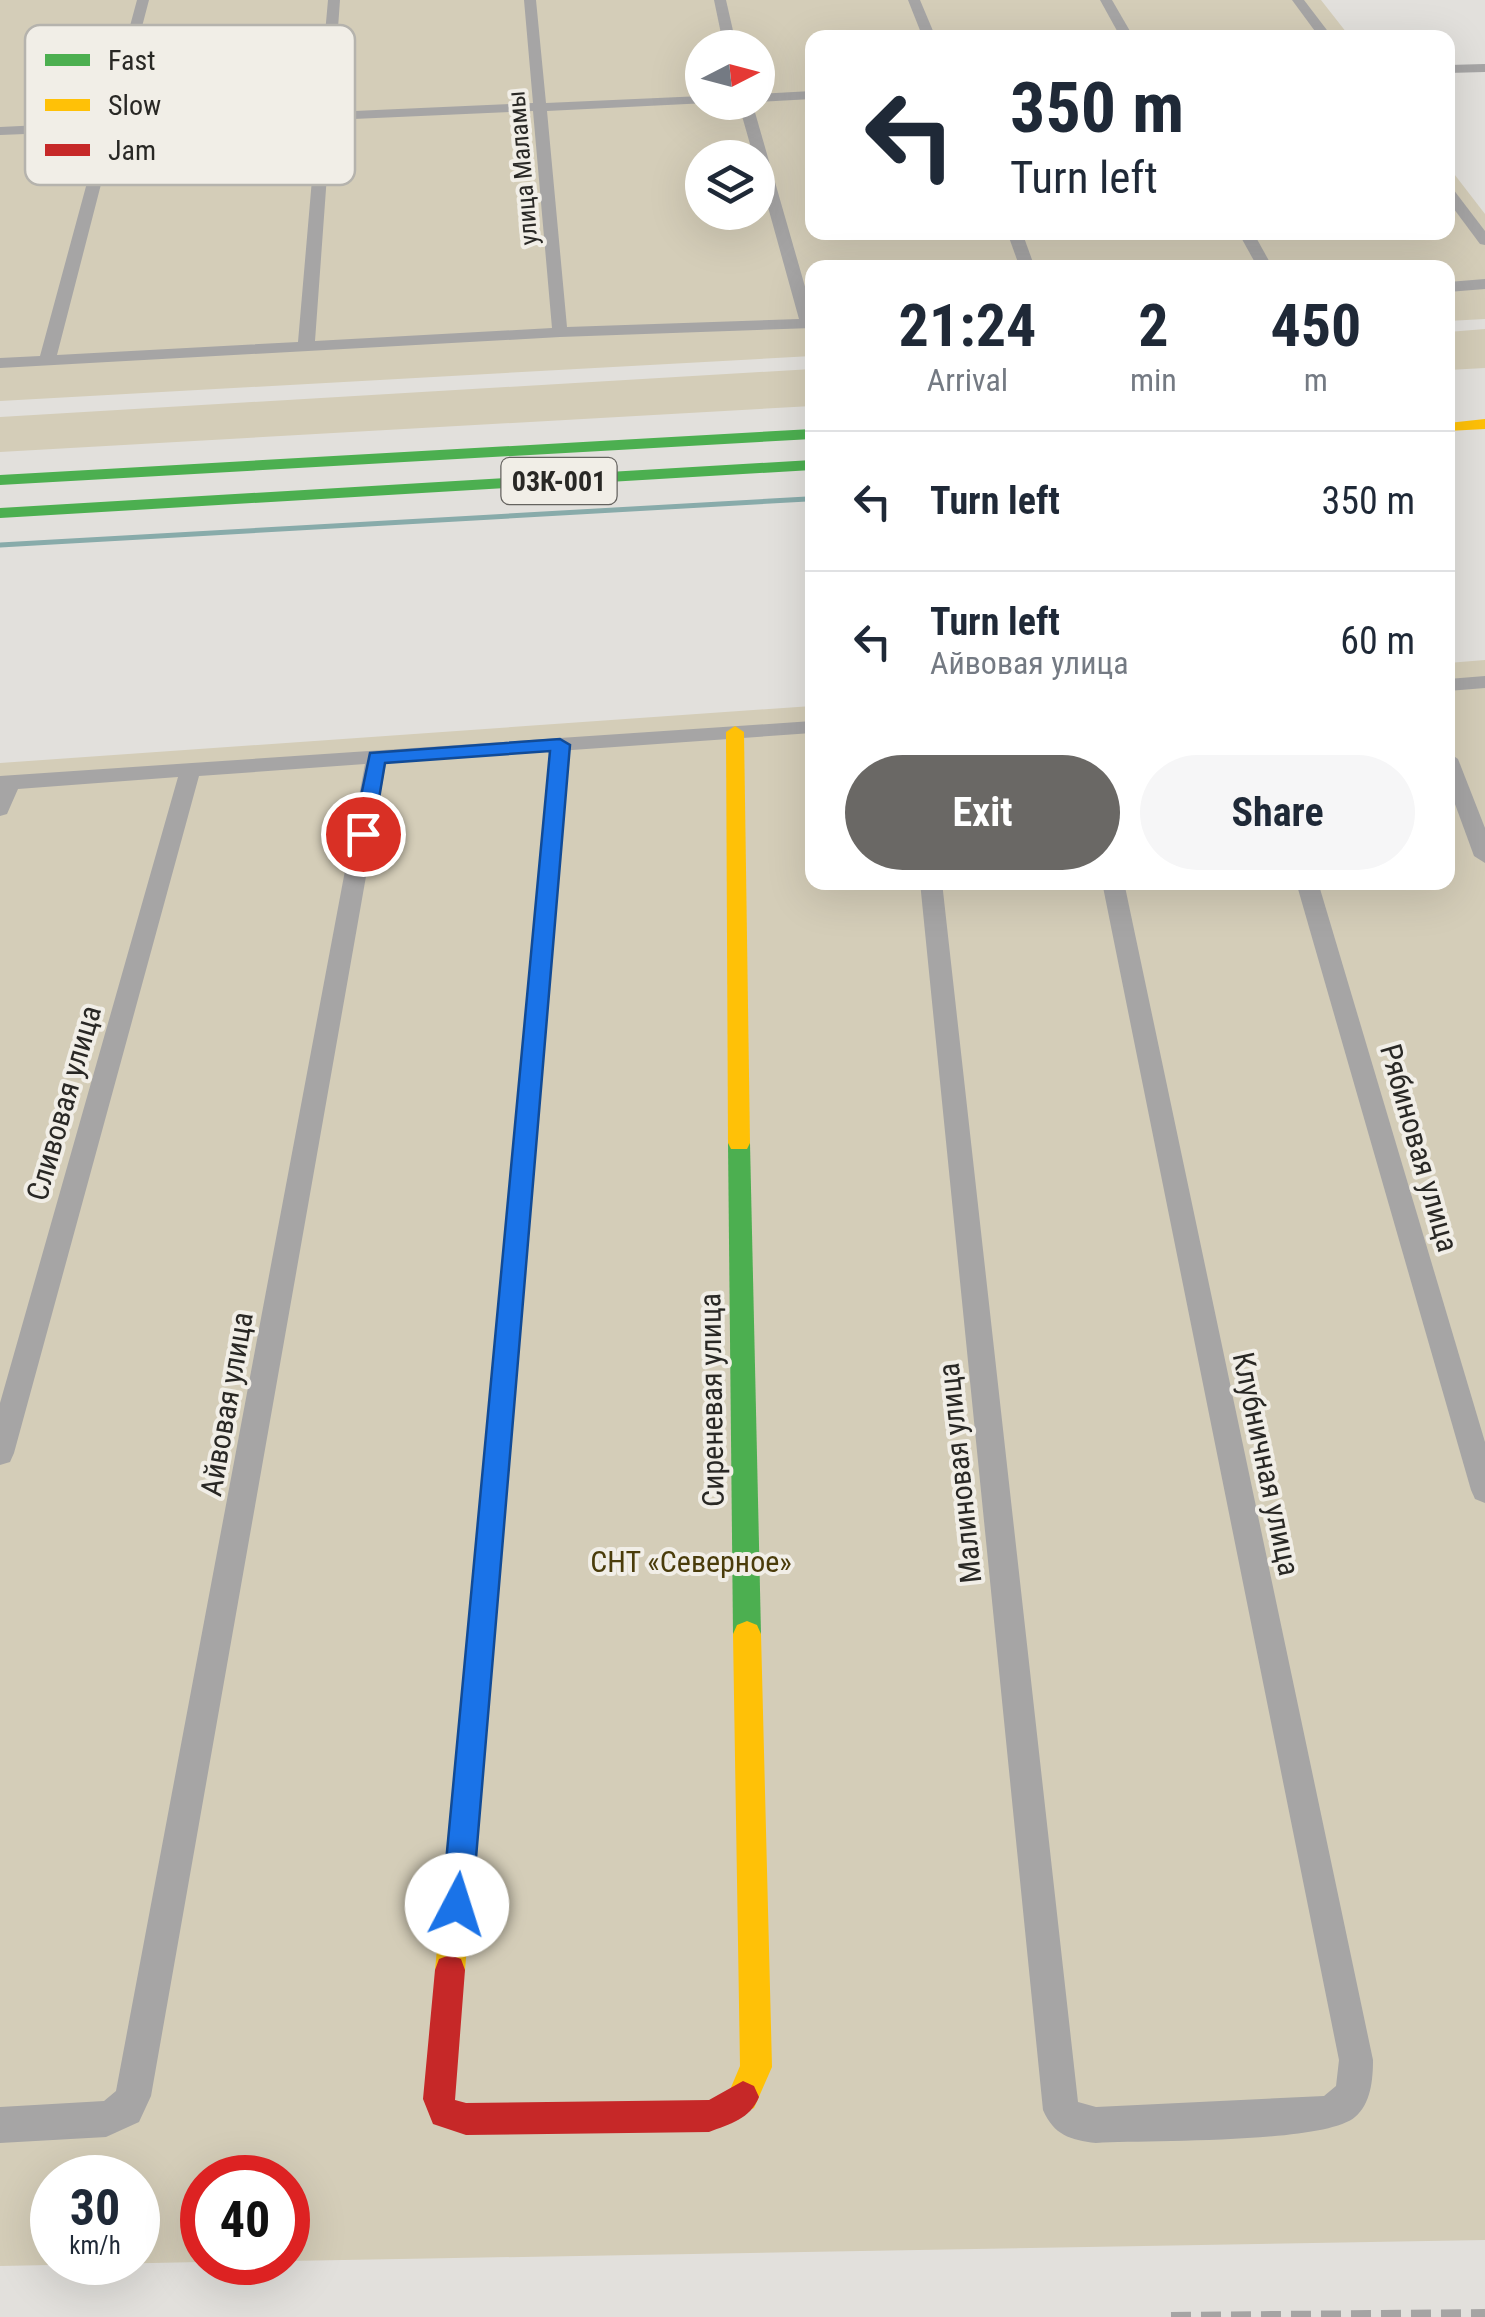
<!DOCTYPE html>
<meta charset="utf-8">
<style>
:root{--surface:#fff;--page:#f6f6f7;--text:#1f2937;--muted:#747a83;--line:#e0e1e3;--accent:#6a6865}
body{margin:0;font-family:"Roboto Condensed",sans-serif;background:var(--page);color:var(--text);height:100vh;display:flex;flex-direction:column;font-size:38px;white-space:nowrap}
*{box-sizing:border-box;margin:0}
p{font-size:32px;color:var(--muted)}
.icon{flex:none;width:55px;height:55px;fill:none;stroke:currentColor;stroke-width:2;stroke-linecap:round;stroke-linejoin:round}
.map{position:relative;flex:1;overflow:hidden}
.sheet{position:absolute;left:805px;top:260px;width:650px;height:630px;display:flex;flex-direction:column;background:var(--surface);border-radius:20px;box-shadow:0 10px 40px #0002}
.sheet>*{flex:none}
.top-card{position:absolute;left:805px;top:30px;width:650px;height:210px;border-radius:20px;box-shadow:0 10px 40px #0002;background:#fff;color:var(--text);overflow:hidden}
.needle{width:65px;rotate:84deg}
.controls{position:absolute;left:685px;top:30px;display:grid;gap:20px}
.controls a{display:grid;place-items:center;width:90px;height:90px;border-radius:50%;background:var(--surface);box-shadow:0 10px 40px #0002;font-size:50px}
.speed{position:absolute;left:30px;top:2155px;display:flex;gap:20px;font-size:50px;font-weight:700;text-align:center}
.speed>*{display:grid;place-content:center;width:130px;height:130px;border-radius:50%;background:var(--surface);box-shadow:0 10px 40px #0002;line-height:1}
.speed small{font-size:25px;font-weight:400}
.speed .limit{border:15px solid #d22;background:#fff;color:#111}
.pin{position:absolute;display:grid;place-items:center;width:85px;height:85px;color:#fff;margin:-42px;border:5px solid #fff;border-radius:50%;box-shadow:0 2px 10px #0007}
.me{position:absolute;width:110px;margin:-55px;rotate:5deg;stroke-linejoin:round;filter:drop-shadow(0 0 8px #0008)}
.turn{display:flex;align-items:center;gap:35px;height:210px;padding:0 40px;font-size:45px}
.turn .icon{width:130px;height:130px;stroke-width:2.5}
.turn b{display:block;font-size:70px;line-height:85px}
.eta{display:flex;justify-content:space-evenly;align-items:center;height:170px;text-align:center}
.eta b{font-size:60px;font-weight:700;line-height:70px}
.action{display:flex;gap:20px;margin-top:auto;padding:20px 40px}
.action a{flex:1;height:115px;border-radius:60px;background:var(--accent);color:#fff;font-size:40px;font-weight:700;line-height:115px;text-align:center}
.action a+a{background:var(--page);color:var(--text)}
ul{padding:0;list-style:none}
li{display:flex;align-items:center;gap:30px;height:140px;padding:0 40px;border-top:2px solid var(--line)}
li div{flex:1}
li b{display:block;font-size:38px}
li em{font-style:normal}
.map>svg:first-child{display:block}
.green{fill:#d4cdb8;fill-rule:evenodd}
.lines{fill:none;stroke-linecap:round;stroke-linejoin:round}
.stream{stroke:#88abaa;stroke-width:5}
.street{fill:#a6a5a5;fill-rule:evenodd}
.fast{fill:#4caf50;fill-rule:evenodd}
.slow{fill:#ffc107;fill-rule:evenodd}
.jam{fill:#c62828;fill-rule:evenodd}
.rail{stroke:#a5a4a3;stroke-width:10;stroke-dasharray:20 10;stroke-linecap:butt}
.route{fill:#1a73e8;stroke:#114b97;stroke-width:2.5}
.labels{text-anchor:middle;stroke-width:8;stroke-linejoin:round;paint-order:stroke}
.far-street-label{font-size:25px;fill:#292825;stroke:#f1eee7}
.shield{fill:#f1eee7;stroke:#65635f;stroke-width:2.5}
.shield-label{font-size:28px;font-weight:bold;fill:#292825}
.street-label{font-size:30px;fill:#292825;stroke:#f1eee7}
.park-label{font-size:30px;fill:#4a3c0a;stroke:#f1eee7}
.key{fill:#f1eee7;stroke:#b5b3ad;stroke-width:2.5}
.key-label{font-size:28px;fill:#292825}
</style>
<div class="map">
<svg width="1485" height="2317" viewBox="0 0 1485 2317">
<rect width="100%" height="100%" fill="#e2e0dc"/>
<g class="green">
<path d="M 0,0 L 1321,0 L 1350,37 L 812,38 L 812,232 L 1448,232 L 1448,166 L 1485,214 L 1485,319 L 1448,321 L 1448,268 L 812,268 L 812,356 L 0,401 ZM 702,48 L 758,48 L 758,102 L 702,102 ZM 702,158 L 758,158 L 758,212 L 702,212 Z"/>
<path d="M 1485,329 L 1485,368 L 1448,370 L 1448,332 Z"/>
<path d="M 812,369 L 812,406 L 0,452 L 0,417 Z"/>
<path d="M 1485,660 L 1485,2240 L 288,2261 L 288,2178 L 202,2178 L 202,2262 L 0,2266 L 0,763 L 812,706 L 812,882 L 1448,882 L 1448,663 ZM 52,2178 L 138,2178 L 138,2262 L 52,2262 Z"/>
</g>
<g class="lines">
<path class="stream" d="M 0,545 L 807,499"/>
<g class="street">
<path d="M 137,0 L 149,0 L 117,122 L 318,113 L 328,0 L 340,0 L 332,112 L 533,103 L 524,0 L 536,0 L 546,103 L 702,96 L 702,102 L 707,103 L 547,111 L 567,327 L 799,319 L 758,171 L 758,158 L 754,158 L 738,102 L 752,102 L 812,311 L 812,328 L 560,337 L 0,368 L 0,358 L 40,356 L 101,131 L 0,135 L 0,127 L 104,122 ZM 533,111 L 552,328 L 315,341 L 331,120 ZM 317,121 L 298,342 L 57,355 L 115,130 Z"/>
<path d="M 714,0 L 726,0 L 737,48 L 724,48 Z"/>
<path d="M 908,0 L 920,0 L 936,38 L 923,38 Z"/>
<path d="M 1100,0 L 1112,0 L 1134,38 L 1121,38 Z"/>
<path d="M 1292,0 L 1304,0 L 1333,38 L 1320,38 Z"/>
<path d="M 1485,64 L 1485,72 L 1448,73 L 1448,65 Z"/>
<path d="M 812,91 L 812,99 L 758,102 L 758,94 Z"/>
<path d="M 1448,188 L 1453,189 L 1485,231 L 1485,245 L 1480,244 L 1448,201 Z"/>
<path d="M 1007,232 L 1022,232 L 1035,268 L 1020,268 Z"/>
<path d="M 1238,232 L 1253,232 L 1273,268 L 1258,268 Z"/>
<path d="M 1485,279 L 1485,289 L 1448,292 L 1448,282 Z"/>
<path d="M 1485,676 L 1485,688 L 1448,691 L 1448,679 Z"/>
<path d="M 812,721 L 812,733 L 386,763 L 151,2096 L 139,2122 L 106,2137 L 0,2143 L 0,2107 L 104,2101 L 116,2091 L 365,764 L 199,776 L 14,1453 L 10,1462 L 0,1465 L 0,1403 L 178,777 L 18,789 L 7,814 L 0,816 L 0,776 Z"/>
<path d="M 1448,752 L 1458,759 L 1485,828 L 1485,863 L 1474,856 L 1448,785 Z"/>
<path d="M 920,882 L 942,882 L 1078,2102 L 1096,2107 L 1324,2096 L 1336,2086 L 1339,2060 L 1102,882 L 1124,882 L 1373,2060 C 1373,2079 1371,2104 1355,2117 C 1324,2144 1146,2140 1096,2143 C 1070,2140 1054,2135 1043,2110 Z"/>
<path d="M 1296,882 L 1318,882 L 1485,1442 L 1485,1503 L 1475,1499 L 1471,1490 Z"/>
</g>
<g class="fast">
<path d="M 812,429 L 812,439 L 0,485 L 0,475 Z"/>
<path d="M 812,460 L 812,470 L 0,518 L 0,508 Z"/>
<path d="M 560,739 L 569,745 L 506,1497 L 502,1505 L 493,1509 L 484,1505 L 480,1497 L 551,745 Z"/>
<path d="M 739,1134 L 747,1137 L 750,1143 L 761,1634 L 757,1643 L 747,1647 L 737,1643 L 733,1634 L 728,1143 L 731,1137 Z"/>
</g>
<g class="slow">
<path d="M 1485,419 L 1485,429 L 1448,431 L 1448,423 Z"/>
<path d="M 735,726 L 744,732 L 750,1143 L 747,1149 L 731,1149 L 728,1143 L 726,732 Z"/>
<path d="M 493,1485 L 502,1489 L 506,1497 L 465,1970 L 461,1981 L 450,1985 L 439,1981 L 435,1970 L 480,1497 L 484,1489 Z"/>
<path d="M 747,1621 L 757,1625 L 761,1634 L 772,2067 L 754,2108 L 743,2113 L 732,2108 L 727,2097 L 740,2066 L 733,1634 L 737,1625 Z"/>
</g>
<path class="jam" d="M 450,1955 L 461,1959 L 465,1970 L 455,2100 L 466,2103 L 709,2100 L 743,2081 L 754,2086 L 759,2097 C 750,2119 730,2124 709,2132 L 466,2135 L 433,2124 L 423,2099 L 435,1970 L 439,1959 Z"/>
<path class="rail" d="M 1171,2317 L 1485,2314"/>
</g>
<path class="route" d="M 560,739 L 570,745 L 472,1905 L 468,1916 L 457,1920 L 447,1916 L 442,1905 L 550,751 L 385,763 L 373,834 L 363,841 L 353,834 L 370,753 Z"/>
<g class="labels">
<g class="far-street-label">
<text transform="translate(522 168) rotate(-95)" y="9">улица Маламы</text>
</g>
<rect class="shield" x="501.5" y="458" width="115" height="46" rx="8"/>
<g class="shield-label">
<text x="559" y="491">03К-001</text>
</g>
<g class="street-label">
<text transform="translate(64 1103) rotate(-74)" y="10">Сливовая улица</text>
<text transform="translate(1419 1148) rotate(74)" y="10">Рябиновая улица</text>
<text transform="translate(712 1400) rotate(-91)" y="10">Сиреневая улица</text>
<text transform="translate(227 1404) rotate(-80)" y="10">Айвовая улица</text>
<text transform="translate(1266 1464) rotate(78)" y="10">Клубничная улица</text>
<text transform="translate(960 1473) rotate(-96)" y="10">Малиновая улица</text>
</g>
<g class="park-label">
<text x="691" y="1572">СНТ «Северное»</text>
</g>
</g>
<rect x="25" y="25" width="330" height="160" rx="15" class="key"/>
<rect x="45" y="54" width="45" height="12" fill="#4caf50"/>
<rect x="45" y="99" width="45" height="12" fill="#ffc107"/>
<rect x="45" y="144" width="45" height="12" fill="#c62828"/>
<g class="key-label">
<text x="108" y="70">Fast</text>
<text x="108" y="115">Slow</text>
<text x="108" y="160">Jam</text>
</g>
</svg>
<div class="controls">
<a><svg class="needle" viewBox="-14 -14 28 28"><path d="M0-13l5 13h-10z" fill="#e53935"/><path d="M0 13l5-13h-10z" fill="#747a83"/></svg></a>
<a><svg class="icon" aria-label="layers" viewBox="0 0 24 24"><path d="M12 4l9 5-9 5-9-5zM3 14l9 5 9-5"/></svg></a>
</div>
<div class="speed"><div>30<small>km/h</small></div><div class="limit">40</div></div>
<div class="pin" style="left:363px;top:834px;background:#d93025"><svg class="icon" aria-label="arrive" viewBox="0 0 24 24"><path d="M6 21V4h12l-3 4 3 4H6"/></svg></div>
<svg class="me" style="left:457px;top:1905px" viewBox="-20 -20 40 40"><circle r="19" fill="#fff"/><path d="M0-13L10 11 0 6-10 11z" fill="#1a73e8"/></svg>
<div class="top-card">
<div class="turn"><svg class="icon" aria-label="left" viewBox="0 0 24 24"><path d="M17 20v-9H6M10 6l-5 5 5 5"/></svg><div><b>350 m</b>Turn left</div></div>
</div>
<section class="sheet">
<div class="eta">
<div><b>21:24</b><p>Arrival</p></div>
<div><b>2</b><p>min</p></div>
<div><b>450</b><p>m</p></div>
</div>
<ul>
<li><svg class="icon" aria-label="left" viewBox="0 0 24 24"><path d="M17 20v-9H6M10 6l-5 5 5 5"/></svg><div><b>Turn left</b></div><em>350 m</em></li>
<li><svg class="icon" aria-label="left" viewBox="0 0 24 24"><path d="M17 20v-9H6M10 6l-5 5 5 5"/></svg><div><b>Turn left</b><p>Айвовая улица</p></div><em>60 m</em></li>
</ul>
<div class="action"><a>Exit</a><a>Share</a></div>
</section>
</div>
